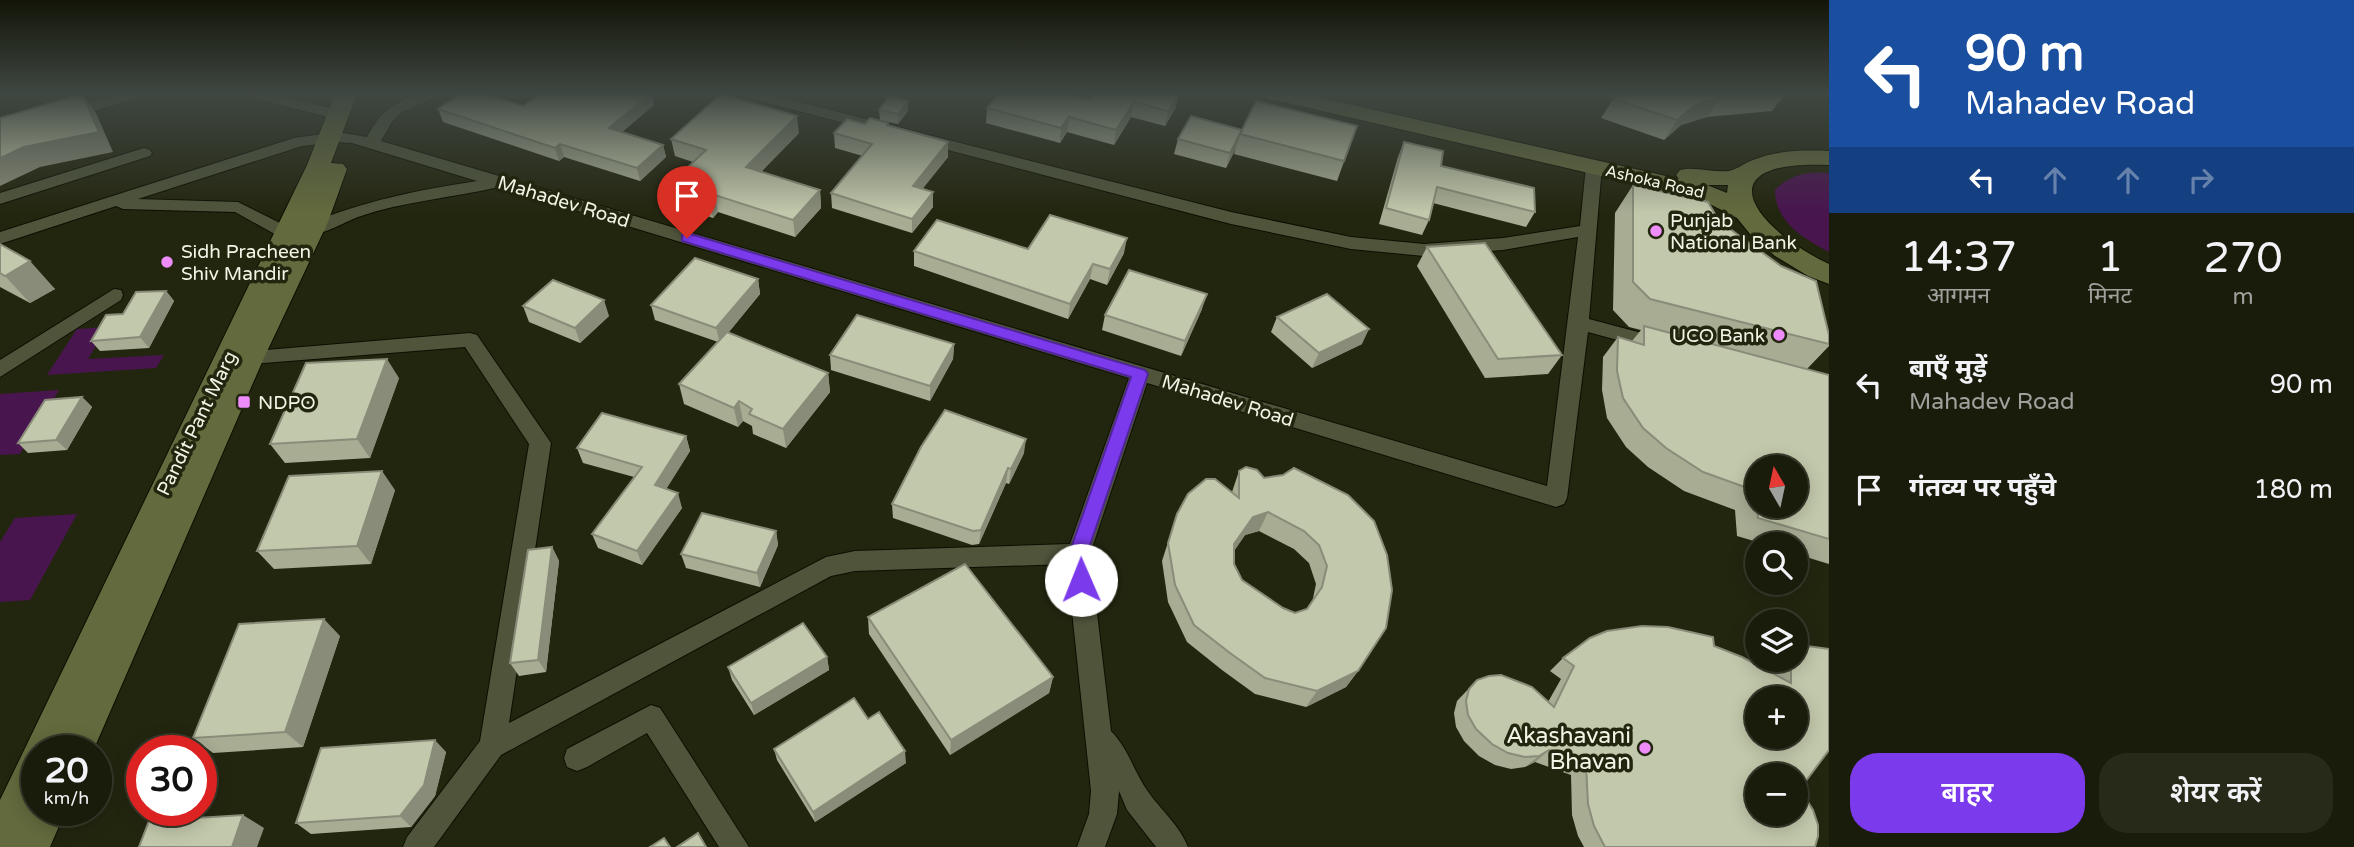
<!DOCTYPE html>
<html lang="hi">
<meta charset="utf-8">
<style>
:root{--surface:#1a1c0b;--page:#272919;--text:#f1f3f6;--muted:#9fa19d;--line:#383a2c;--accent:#7c3aed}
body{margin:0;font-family:"Varela Round","Noto Sans Devanagari",sans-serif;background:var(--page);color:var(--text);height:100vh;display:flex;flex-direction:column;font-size:26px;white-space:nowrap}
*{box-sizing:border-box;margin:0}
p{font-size:23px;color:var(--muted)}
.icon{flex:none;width:38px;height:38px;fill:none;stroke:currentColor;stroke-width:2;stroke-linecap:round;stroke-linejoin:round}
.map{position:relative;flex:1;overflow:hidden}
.details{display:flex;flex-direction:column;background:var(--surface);width:525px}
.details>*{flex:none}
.banner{background:#1a4fa0;color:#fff;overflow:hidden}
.needle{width:46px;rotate:351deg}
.buttons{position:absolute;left:1745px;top:455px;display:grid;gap:14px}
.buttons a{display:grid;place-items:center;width:63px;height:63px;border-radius:50%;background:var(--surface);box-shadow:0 4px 18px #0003,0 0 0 2px var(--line);font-size:35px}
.speed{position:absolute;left:21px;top:735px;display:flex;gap:14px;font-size:35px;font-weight:700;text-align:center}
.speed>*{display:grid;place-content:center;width:91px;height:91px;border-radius:50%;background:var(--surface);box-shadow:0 4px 18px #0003,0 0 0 2px var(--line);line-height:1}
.speed small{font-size:18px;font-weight:400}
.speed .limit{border:10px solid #d22;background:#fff;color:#111}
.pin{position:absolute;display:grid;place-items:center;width:60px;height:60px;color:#fff;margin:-72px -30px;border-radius:50% 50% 50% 0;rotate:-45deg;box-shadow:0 0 7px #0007}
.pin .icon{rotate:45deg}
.me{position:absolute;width:77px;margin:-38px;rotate:359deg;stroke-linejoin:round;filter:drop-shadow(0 0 5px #0008)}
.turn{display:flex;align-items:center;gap:24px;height:147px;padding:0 21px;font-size:32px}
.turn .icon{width:91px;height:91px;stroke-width:2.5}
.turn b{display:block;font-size:49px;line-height:60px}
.lanes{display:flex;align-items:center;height:66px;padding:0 21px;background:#0003;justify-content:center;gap:35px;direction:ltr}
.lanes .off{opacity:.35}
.eta{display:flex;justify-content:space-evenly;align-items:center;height:119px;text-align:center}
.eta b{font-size:42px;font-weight:600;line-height:49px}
.button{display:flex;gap:14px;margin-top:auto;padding:14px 21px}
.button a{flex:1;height:80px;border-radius:28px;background:var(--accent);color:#fff;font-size:28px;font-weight:600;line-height:80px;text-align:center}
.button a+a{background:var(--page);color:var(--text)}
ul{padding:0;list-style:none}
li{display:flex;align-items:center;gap:21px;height:105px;padding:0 21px}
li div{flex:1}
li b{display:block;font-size:26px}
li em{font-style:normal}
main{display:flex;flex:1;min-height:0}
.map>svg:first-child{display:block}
.green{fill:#49154f}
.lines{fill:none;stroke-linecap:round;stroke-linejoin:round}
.street-casing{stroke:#0c0f00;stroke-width:2}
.secondary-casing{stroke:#0c0f00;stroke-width:2}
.street{fill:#4f543b;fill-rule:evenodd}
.secondary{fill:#636a3d;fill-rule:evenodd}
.wall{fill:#a7ac93;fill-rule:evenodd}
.shaded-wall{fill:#888c78}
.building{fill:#c2c8ab;stroke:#888c78;stroke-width:2;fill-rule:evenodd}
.route{fill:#7c3aed;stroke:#51269a;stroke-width:2}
.poi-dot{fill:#ee8cf9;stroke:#23260f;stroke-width:2.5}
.labels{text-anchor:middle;stroke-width:7;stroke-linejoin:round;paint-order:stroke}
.far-street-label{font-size:16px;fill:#f2f5e6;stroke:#23260f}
.street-label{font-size:19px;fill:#f2f5e6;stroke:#23260f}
.poi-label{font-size:19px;fill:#f2f5e6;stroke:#23260f;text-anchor:start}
.near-poi-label{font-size:23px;fill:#f2f5e6;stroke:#23260f;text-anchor:end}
</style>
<main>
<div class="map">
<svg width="1829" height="847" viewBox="0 0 1829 847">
<rect width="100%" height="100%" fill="#23260f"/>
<g class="green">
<path d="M 1829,173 L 1829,252 C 1803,238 1775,222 1775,190 C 1790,174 1808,171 1829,173 Z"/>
<path d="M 107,327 L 88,359 L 164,355 L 156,368 L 47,375 L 77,329 Z"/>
<path d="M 59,390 L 20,454 L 0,455 L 0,394 Z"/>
<path d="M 77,514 L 30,600 L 0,602 L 0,542 L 15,518 Z"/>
</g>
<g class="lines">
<g class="street-casing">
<g id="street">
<path d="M 119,94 L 144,94 L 141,97 L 64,120 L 56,115 L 58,112 Z"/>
<path d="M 246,94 L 273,94 L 342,111 L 344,114 L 336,119 L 249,97 Z"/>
<path d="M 420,94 L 444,94 L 402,112 L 392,122 L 381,141 L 1547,486 L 1578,237 L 1503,250 L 1424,256 L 1351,249 L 1231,224 L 745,97 L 742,94 L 768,94 L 1231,212 L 1351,237 L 1424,244 L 1503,238 L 1580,226 L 1586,166 L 1594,161 L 1602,166 L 1589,319 L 1668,340 L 1671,345 L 1668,350 L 1661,352 L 1588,332 L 1567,498 L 1564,504 L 1556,507 L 1147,383 L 1090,554 L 1111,731 C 1129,749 1134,773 1149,793 C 1162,811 1180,826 1188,847 L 1156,847 L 1127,810 L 1119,791 L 1117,814 L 1105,847 L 1077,847 L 1089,814 L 1091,791 L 1067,564 L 855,571 L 831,576 L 501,755 L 434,847 L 403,847 L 407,837 L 480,741 L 529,444 L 465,347 L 250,364 L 243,362 L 240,357 L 243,352 L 470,333 L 477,335 L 551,443 L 509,723 L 826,557 L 855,551 L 1070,544 L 1129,378 L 499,187 C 452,198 404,201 358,217 C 344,222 322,237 307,233 L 304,229 L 307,225 C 361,201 419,190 477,181 L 352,143 L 337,142 L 302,146 L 138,199 L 238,202 L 292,229 L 295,233 L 292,237 L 280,237 L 235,212 L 123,209 L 116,206 L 0,244 L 0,232 L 294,138 L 337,132 L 367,137 C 380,112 393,102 420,94 Z"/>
<path d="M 144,148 L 150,150 L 152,153 L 150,156 L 0,204 L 0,193 Z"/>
<path d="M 114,289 L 121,290 L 123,295 L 121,300 L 0,377 L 0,360 Z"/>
<path d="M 651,705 L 660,708 L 749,847 L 719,847 L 647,733 L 587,767 L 577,771 L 567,767 L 564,758 L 567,749 Z"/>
</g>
</g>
<g class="secondary-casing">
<g id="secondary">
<path d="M 335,94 L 357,94 L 331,163 L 343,164 L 347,169 L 328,222 L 263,360 L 93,751 L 37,751 L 37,810 L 66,810 L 50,847 L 0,847 L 0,800 L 307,165 Z"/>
<path d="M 1264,94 L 1304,94 L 1679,179 L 1676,175 L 1680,170 C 1695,166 1712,173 1729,171 C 1738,169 1744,163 1753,160 C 1777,150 1804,150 1829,151 L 1829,165 C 1701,159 1755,229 1829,264 L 1829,284 L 1808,276 L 1775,256 L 1754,239 L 1737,218 L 1700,199 L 1275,100 L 1267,99 ZM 1707,185 L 1728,185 L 1727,193 Z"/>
</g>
</g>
<use href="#street" class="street"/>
<use href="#secondary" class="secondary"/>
</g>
<g class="wall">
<path d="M 575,94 L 652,94 L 654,105 L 622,132 L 663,145 L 666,157 L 640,181 L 564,157 L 559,161 L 443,122 L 438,109 L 523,106 Z"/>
<path d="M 1092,94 L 1176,107 L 1165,126 L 1131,117 L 1114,145 L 1067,132 L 1060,143 L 986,123 L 987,108 L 1088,99 Z"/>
<path d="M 1599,94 L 1785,94 L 1772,111 L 1707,117 L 1681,125 L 1664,140 L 1601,118 L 1614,98 Z"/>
<path d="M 879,110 L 908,111 L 898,124 L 880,120 Z"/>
<path d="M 888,123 L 888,125 L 948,142 L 948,157 L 922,189 L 933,207 L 912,233 L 832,208 L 831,193 L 863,156 L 835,148 L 834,133 Z"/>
<path d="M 1357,126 L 1337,181 L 1234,154 L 1236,148 L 1226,168 L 1174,154 L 1178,139 L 1242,130 Z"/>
<path d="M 799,133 L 761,172 L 820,190 L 821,208 L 795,237 L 718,212 L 713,218 L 671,204 L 667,187 L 693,162 L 675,156 L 671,139 Z"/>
<path d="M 1404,142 L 1441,166 L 1535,212 L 1526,227 L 1433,203 L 1429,220 L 1422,235 L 1379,224 L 1398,157 Z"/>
<path d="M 1633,185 L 1719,221 L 1829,335 L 1829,346 L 1807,369 L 1829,378 L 1829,564 L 1796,554 L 1796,544 L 1764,544 L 1737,536 L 1735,510 L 1684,491 L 1648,467 L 1626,447 L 1607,418 L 1602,390 L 1603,357 L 1618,337 L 1632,341 L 1641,330 L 1629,327 L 1613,310 L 1615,213 Z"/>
<path d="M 0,244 L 55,289 L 30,303 L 0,287 Z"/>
<path d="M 1427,247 L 1562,355 L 1548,374 L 1485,378 L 1417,266 Z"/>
<path d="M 1028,249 L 1124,253 L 1107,285 L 1090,279 L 1068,319 L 914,266 L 914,251 Z"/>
<path d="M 758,279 L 760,294 L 728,333 L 828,373 L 830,392 L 786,448 L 753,434 L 752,426 L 743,421 L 738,427 L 684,404 L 679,384 L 718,342 L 655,320 L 651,305 Z"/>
<path d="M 166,291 L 174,301 L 149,348 L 100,351 L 91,341 L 123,314 Z"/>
<path d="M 523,306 L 609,316 L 580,343 L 529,322 Z"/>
<path d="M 1202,309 L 1181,356 L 1102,330 L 1105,315 Z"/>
<path d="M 1277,317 L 1362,344 L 1312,368 L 1271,332 Z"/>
<path d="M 954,344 L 953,359 L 930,401 L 831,370 L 830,355 Z"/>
<path d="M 399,378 L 370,458 L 285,463 L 270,444 Z"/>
<path d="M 82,397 L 92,407 L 67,450 L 28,453 L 18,443 Z"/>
<path d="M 686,436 L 690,451 L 666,489 L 682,508 L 642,565 L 598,548 L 592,534 L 634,477 L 583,463 L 577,448 Z"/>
<path d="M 1024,453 L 1009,484 L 1006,483 L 979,544 L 972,545 L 893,518 L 892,504 Z"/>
<path d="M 1239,471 L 1264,478 L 1348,495 L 1358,671 L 1346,687 L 1306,707 L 1255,694 L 1222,670 L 1187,642 L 1168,602 L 1162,561 L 1177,514 L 1232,492 ZM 1259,531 L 1294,549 L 1309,563 L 1316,584 L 1312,603 L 1307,609 L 1295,613 L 1283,608 L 1242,580 L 1234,564 L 1234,551 L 1245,535 Z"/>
<path d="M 395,490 L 371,564 L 274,569 L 257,551 Z"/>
<path d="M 776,531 L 778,545 L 760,587 L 686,568 L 681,554 Z"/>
<path d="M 552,547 L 559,561 L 546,672 L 519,676 L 510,663 Z"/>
<path d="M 868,617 L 1053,677 L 1049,693 L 950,755 L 869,634 Z"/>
<path d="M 340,636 L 303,747 L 213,753 L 193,738 Z"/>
<path d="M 1714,646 L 1772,673 L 1778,664 L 1784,660 L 1796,660 L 1800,789 L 1815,847 L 1584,847 L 1578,836 L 1572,815 L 1571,775 L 1535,762 L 1525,767 L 1511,769 L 1495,765 L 1479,756 L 1464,741 L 1456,727 L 1454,713 L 1457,701 L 1477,680 L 1548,702 L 1561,679 L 1550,671 L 1563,658 Z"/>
<path d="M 827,657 L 829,670 L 754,715 L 732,680 L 728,667 Z"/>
<path d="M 868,719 L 906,763 L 815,822 L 777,760 L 774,749 Z"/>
<path d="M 446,752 L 435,796 L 411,827 L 311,834 L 296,823 Z"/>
</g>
<g class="shaded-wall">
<path d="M 82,94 L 96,113 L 113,152 L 40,167 L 0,186 L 0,158 Z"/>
<path d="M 650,94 L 652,94 L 654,105 L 612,140 L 609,128 Z"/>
<path d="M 1179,94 L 1176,107 L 1165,126 L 1168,111 Z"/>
<path d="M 1720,97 L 1707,117 L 1681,125 L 1664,140 L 1677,120 L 1694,106 Z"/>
<path d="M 908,101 L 908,111 L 898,124 L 898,114 Z"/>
<path d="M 1134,102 L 1131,117 L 1114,145 L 1116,130 Z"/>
<path d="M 797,116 L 799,133 L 748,185 L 746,167 Z"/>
<path d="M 1069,117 L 1067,132 L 1060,143 L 1061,128 Z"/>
<path d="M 1240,134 L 1236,148 L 1226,168 L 1230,153 Z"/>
<path d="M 948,142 L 948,157 L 913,201 L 913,186 Z"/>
<path d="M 560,144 L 564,157 L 559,161 L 555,148 Z"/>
<path d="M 663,145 L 666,157 L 640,181 L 637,168 Z"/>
<path d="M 820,190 L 821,208 L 795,237 L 793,220 Z"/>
<path d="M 933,192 L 933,207 L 912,233 L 912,219 Z"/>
<path d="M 715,195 L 718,212 L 713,218 L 709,200 Z"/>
<path d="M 1127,238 L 1124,253 L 1107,285 L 1110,269 Z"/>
<path d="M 30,261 L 55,289 L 30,303 L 5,276 Z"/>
<path d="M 1093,264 L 1090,279 L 1068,319 L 1070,304 Z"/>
<path d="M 758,279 L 760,294 L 720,343 L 716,328 Z"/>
<path d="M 166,291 L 174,301 L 149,348 L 140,337 Z"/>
<path d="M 1207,294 L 1202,309 L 1181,356 L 1185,341 Z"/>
<path d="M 604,300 L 609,316 L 580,343 L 575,328 Z"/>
<path d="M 1369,329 L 1362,344 L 1312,368 L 1319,353 Z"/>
<path d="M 954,344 L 953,359 L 930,401 L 930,386 Z"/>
<path d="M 387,359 L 399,378 L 370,458 L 357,439 Z"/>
<path d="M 828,373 L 830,392 L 786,448 L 783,429 Z"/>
<path d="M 82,397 L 92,407 L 67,450 L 56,440 Z"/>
<path d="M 739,401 L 743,421 L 738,427 L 734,408 Z"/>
<path d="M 686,436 L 690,451 L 660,499 L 655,485 Z"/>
<path d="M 1026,439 L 1024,453 L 1009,484 L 1011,469 Z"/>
<path d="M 1008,468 L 1006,483 L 979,544 L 981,530 Z"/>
<path d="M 382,471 L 395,490 L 371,564 L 357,546 Z"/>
<path d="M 678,493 L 682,508 L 642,565 L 637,551 Z"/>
<path d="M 1268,512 L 1259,531 L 1245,535 L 1226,562 L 1234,544 L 1253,517 Z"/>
<path d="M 776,531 L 778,545 L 760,587 L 757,573 Z"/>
<path d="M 552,547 L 559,561 L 546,672 L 538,660 Z"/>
<path d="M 324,619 L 340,636 L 303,747 L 285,732 Z"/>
<path d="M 827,657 L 829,670 L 754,715 L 751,703 Z"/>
<path d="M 1358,671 L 1346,687 L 1306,707 L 1317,691 Z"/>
<path d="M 1053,677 L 1049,693 L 950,755 L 951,740 Z"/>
<path d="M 435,740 L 446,752 L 435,796 L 411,827 L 400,816 Z"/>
<path d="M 1549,750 L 1535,762 L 1525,767 L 1539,756 Z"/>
<path d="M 905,751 L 906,763 L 815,822 L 813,812 Z"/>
<path d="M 243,815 L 264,828 L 257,847 L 232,847 Z"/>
</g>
<g class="building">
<path d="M 82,94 L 99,132 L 24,147 L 0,158 L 0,118 Z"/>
<path d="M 460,94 L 485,94 L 523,106 L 540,94 L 650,94 L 609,128 L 663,145 L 637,168 L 560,144 L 555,148 L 438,109 Z"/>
<path d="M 721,94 L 797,116 L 746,167 L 820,190 L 793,220 L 715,195 L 709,200 L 667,187 L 706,150 L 671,139 Z"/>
<path d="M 999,94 L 1069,94 L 1088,99 L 1092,94 L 1179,94 L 1168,111 L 1134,102 L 1116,130 L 1069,117 L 1061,128 L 987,108 Z"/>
<path d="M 1619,94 L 1762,94 L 1720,97 L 1694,106 L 1677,120 L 1613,99 Z"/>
<path d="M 889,96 L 908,101 L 898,114 L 879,110 Z"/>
<path d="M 1256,101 L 1357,126 L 1344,161 L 1240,134 Z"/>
<path d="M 1191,116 L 1242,130 L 1230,153 L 1178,139 Z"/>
<path d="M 870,118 L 888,123 L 887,125 L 948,142 L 913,186 L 933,192 L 912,219 L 831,193 L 872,144 L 834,133 L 847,119 L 865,124 Z"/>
<path d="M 1404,142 L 1443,151 L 1441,166 L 1534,188 L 1535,212 L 1437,187 L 1429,220 L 1386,208 Z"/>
<path d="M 1633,185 L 1708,202 L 1719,221 L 1781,266 L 1816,281 L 1829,335 L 1829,344 L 1650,299 L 1633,282 Z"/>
<path d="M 1050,215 L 1127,238 L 1110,269 L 1093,264 L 1070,304 L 914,251 L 937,220 L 1028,249 Z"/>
<path d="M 1485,243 L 1562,355 L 1498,359 L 1427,247 Z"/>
<path d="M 0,244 L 30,261 L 5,276 L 0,273 Z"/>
<path d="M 695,258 L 758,279 L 716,328 L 651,305 Z"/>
<path d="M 1129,270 L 1207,294 L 1185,341 L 1105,315 Z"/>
<path d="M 553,280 L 604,300 L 575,328 L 523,306 Z"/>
<path d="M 166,291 L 140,337 L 91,341 L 106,315 L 123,314 L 136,292 Z"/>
<path d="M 1327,294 L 1369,329 L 1319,353 L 1277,317 Z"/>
<path d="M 857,315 L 954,344 L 930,386 L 830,355 Z"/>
<path d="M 1644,326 L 1829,375 L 1829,539 L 1758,518 L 1756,491 L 1703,472 L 1666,448 L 1643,428 L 1623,398 L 1617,371 L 1618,337 L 1644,345 ZM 1757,467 L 1796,467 L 1796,506 L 1757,506 Z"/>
<path d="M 727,332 L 828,373 L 783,429 L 749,414 L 752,409 L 739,401 L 734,408 L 679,384 Z"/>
<path d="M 387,359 L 357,439 L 270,444 L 306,363 Z"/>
<path d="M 82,397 L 56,440 L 18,443 L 45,400 Z"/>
<path d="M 945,410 L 1026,439 L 1011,469 L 1008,468 L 981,530 L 973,531 L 892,504 L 921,447 Z"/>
<path d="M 602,413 L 686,436 L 655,485 L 678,493 L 637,551 L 592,534 L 642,467 L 577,448 Z"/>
<path d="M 1246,467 L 1257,470 L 1264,478 L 1283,475 L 1294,468 L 1348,495 L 1374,521 L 1387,555 L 1392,590 L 1386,628 L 1358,671 L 1317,691 L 1265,678 L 1230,653 L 1194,625 L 1175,585 L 1168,543 L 1177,514 L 1188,494 L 1206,479 L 1215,479 L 1239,498 L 1239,471 ZM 1268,512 L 1304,531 L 1319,545 L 1327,566 L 1322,587 L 1307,609 L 1295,613 L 1283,608 L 1242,580 L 1234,564 L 1234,544 L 1253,517 Z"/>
<path d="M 382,471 L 357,546 L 257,551 L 289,476 Z"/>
<path d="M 702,513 L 776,531 L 757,573 L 681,554 Z"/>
<path d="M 552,547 L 538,660 L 510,663 L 528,550 Z"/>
<path d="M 965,564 L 1053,677 L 951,740 L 868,617 Z"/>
<path d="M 324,619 L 285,732 L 193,738 L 239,624 Z"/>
<path d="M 803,623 L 827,657 L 751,703 L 728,667 Z"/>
<path d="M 1642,626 L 1668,627 L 1713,637 L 1714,646 L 1742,657 L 1791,683 L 1791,660 L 1796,660 L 1796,652 L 1797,651 L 1807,646 L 1829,649 L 1829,750 L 1800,789 L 1813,810 L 1818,825 L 1818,836 L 1815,847 L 1605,847 L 1594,826 L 1588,804 L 1586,764 L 1549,750 L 1539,756 L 1525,757 L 1508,753 L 1492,744 L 1476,729 L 1468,715 L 1466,701 L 1469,689 L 1477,680 L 1489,676 L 1501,675 L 1532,687 L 1554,707 L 1574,666 L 1563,658 L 1590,638 L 1607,631 ZM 1757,698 L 1796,698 L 1796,737 L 1757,737 ZM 1757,775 L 1796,775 L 1796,814 L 1757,814 Z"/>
<path d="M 854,698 L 868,719 L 879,712 L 905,751 L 813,812 L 774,749 Z"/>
<path d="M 435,740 L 424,785 L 400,816 L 296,823 L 321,748 Z"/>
<path d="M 243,815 L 232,847 L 139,847 L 149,821 Z"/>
<path d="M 698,833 L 706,847 L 677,847 Z"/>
<path d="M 664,838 L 670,847 L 650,847 Z"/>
</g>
<linearGradient id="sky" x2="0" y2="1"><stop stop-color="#131508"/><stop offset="0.44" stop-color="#3f4742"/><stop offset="1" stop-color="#3f4742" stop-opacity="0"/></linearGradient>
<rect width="1829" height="213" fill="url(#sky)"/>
<path class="route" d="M 687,233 L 1145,370 L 1148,374 L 1087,554 L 1090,580 L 1087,585 L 1081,588 L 1074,585 L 1069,554 L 1131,377 L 682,241 L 682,235 Z"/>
<g class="poi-dot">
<circle cx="1656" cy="231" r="7"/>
<circle cx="167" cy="262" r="7"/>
<circle cx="1779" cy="335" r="7"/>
<rect x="237" y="395" width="14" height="14" rx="3.5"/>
<circle cx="1645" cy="748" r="7"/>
</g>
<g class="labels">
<g class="far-street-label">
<text transform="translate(1655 181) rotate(13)" y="6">Ashoka Road</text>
</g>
<g class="street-label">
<text transform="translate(564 201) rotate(17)" y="7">Mahadev Road</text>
<text transform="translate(1228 400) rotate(17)" y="7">Mahadev Road</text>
<text transform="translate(196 423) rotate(-64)" y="7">Pandit Pant Marg</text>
</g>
<g class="poi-label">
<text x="1670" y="227">Punjab<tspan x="1670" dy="22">National Bank</tspan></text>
<text x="181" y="258">Sidh Pracheen<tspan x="181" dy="22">Shiv Mandir</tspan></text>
<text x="1765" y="342" text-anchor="end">UCO Bank</text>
<text x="258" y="409">NDPO</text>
</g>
<g class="near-poi-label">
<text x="1631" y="743">Akashavani<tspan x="1631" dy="26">Bhavan</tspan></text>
</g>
</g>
</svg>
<div class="buttons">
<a><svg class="needle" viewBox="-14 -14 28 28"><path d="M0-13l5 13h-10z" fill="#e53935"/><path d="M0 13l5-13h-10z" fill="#9fa19d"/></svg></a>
<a><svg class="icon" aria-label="search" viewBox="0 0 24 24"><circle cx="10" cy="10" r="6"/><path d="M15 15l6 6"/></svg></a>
<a><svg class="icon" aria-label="layers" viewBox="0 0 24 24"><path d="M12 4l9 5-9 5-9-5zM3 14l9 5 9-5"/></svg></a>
<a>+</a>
<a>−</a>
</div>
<div class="speed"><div>20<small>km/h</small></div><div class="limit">30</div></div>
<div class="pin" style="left:687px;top:238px;background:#d93025"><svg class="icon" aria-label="arrive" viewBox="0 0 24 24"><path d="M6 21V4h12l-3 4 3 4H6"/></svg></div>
<svg class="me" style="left:1081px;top:580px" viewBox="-20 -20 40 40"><circle r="19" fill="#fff"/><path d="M0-13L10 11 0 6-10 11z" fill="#7c3aed"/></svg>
</div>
<section class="details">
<div class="banner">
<div class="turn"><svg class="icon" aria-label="left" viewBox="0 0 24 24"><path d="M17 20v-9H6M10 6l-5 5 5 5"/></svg><div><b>90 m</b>Mahadev Road</div></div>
<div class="lanes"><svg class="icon" aria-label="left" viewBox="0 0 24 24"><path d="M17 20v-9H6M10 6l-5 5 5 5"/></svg><svg class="icon off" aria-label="ahead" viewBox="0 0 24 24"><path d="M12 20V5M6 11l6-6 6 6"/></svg><svg class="icon off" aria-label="ahead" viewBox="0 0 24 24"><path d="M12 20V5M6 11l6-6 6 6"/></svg><svg class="icon off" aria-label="right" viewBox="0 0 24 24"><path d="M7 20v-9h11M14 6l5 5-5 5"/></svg></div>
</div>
<div class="eta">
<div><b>14:37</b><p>आगमन</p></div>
<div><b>1</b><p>मिनट</p></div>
<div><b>270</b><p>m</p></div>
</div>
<ul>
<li><svg class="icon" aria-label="left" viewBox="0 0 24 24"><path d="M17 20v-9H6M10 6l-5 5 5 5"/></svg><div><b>बाएँ मुड़ें</b><p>Mahadev Road</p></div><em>90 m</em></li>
<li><svg class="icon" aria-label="arrive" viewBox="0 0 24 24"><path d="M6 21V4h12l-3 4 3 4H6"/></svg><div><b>गंतव्य पर पहुँचे</b></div><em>180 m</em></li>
</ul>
<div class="button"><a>बाहर</a><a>शेयर करें</a></div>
</section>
</main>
